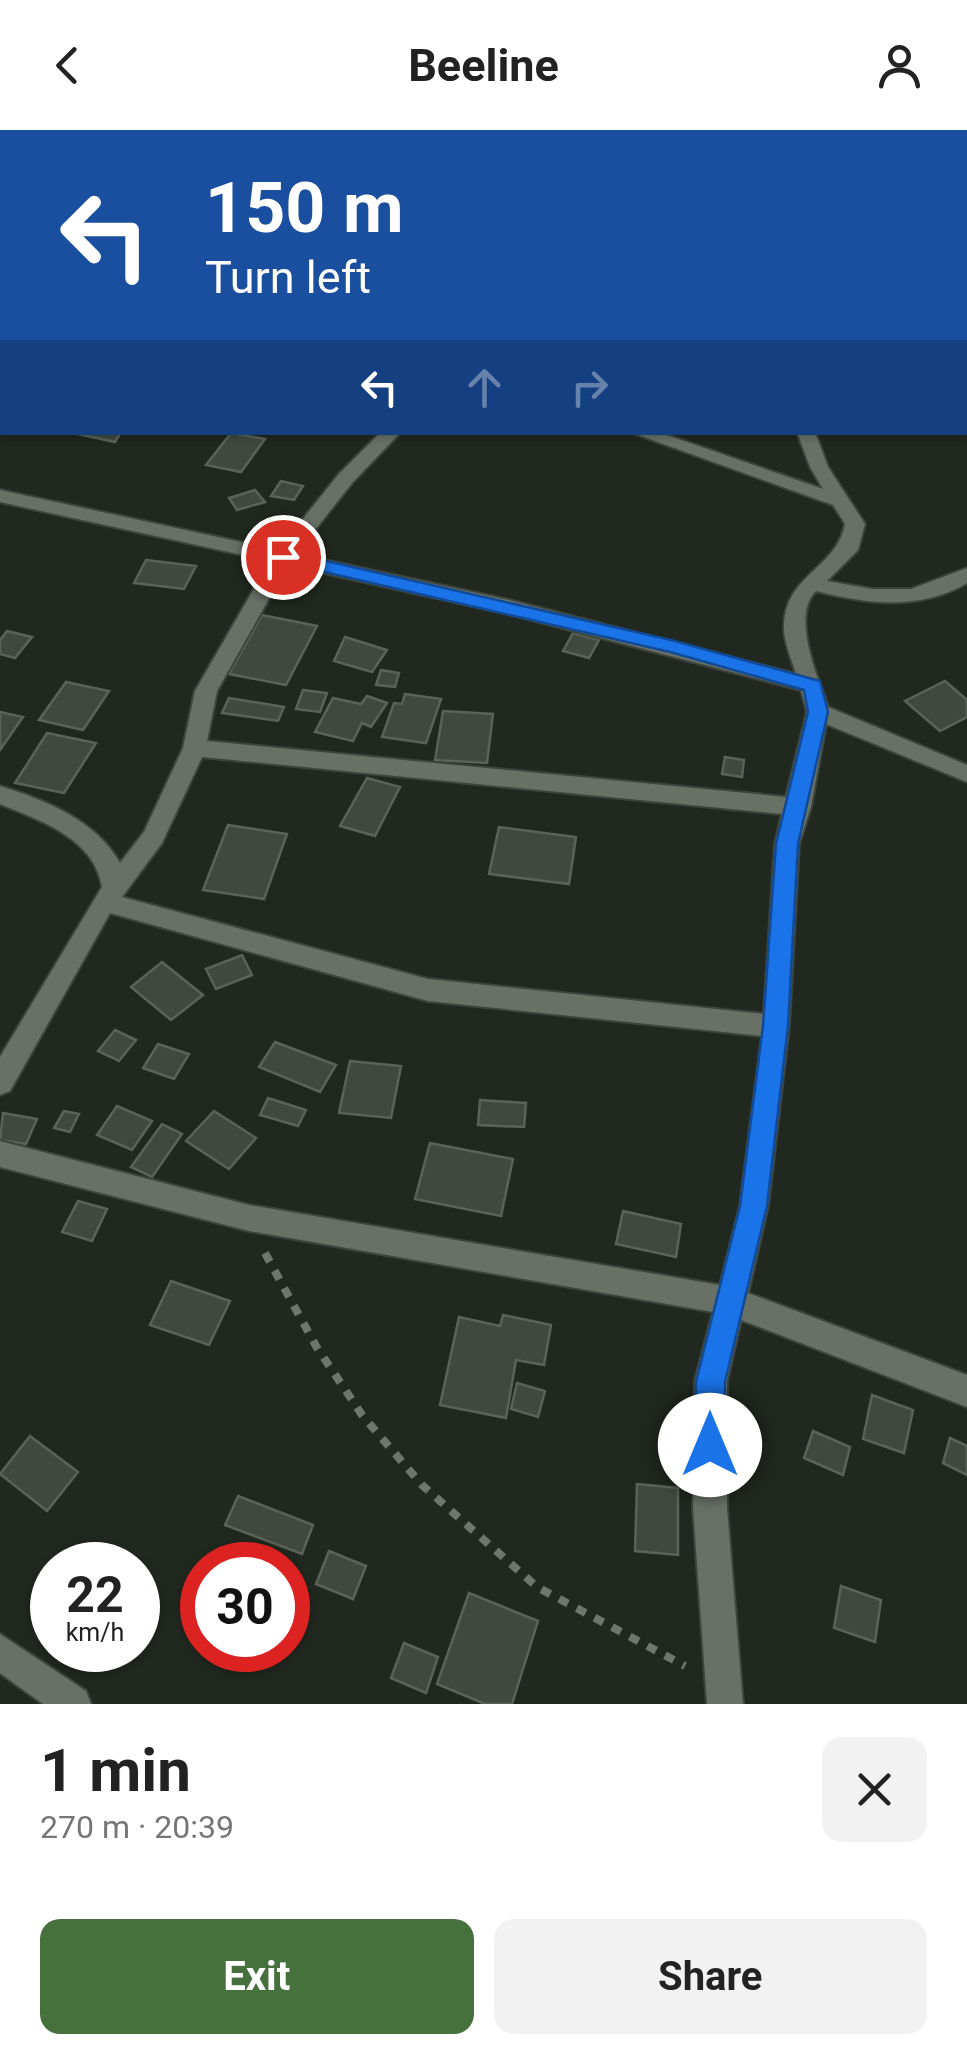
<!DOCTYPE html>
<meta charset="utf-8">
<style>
:root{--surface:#fff;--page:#f2f2f2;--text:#222;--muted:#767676;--accent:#46713c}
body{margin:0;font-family:Roboto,sans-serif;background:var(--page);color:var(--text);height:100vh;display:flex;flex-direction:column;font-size:38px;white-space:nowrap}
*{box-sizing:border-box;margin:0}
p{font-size:32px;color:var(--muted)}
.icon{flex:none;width:55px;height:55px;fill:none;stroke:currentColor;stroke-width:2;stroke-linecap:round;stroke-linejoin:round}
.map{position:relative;height:1574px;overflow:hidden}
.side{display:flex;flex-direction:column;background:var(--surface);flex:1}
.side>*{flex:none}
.top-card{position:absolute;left:0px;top:0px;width:968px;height:305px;box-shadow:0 2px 8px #0004;background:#1a4fa0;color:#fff;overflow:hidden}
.speed{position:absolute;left:30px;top:1412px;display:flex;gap:20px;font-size:50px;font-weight:700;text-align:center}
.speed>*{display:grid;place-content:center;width:130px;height:130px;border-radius:50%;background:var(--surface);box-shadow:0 2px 8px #0004;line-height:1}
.speed small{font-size:25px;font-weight:400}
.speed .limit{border:15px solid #d22;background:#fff;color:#111}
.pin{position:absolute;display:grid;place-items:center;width:85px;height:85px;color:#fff;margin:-42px;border:5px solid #fff;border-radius:50%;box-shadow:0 2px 10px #0007}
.me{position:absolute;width:110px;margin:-55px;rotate:0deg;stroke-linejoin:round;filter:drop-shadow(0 0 8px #0008)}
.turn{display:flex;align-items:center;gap:35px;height:210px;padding:0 40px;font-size:45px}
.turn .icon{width:130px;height:130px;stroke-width:2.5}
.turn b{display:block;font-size:70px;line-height:85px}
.lanes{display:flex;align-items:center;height:95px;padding:0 40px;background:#0003;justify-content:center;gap:50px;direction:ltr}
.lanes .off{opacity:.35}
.round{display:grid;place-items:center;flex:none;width:105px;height:105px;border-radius:20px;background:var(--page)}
.head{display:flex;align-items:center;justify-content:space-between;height:170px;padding:0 40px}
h1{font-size:60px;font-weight:700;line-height:75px}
.primary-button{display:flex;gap:20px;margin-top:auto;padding:20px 40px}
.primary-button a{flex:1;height:115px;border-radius:20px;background:var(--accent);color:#fff;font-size:40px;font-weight:700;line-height:115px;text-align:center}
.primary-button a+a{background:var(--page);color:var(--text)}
header{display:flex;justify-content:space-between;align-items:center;height:130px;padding:0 40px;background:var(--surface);font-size:45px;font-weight:700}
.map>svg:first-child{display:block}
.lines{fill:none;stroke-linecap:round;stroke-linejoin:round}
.river{fill:#011d00;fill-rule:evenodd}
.building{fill:#41493f;stroke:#5b6359;stroke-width:2.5}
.minor-casing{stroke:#3d443c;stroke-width:4}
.path{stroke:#70766e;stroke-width:8;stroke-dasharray:10 10;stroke-linecap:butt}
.minor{fill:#697167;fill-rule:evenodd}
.route{fill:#1a73e8;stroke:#114b97;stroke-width:2.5}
</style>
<header><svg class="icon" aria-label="back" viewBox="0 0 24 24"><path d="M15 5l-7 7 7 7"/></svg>Beeline<svg class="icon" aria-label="person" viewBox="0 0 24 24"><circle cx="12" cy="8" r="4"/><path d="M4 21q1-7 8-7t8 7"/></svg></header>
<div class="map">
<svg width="967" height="1574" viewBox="0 0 967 1574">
<rect width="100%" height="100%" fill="#21281f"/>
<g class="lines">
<g class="river">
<path d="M 965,38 L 967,38 L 965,63 Z"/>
<rect x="0" y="190" width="2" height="28"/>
</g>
</g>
<g class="building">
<path d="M 69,302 L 121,302 L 115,312 Z"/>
<path d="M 231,303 L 265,309 L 241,342 L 206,335 Z"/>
<path d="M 281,351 L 303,356 L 294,370 L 271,366 Z"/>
<path d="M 255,360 L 265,372 L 237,380 L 229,368 Z"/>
<path d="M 146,430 L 196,436 L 184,459 L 134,453 Z"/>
<path d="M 262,485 L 317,496 L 286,555 L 229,544 Z"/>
<path d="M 7,501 L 32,507 L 15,528 L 0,524 L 0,510 Z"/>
<path d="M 573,503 L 599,510 L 589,528 L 563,521 Z"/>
<path d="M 345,507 L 387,520 L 372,542 L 334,531 Z"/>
<path d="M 381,540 L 399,543 L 395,557 L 376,555 Z"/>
<path d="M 945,551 L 967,570 L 967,587 L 940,601 L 905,571 Z"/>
<path d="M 66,552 L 109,561 L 83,600 L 39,590 Z"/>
<path d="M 303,560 L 327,563 L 320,582 L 296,579 Z"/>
<path d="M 405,564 L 441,569 L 426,613 L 382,607 L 394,573 L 402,574 Z"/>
<path d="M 367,566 L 387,573 L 371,597 L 362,593 L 353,611 L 315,602 L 333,568 L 361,574 Z"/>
<path d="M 229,568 L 284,577 L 278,591 L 222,583 Z"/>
<path d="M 443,581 L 493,584 L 487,633 L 435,630 Z"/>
<path d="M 0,582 L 23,587 L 0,620 Z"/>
<path d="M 47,603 L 96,613 L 64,663 L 15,653 Z"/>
<path d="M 725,627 L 744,630 L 742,647 L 722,644 Z"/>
<path d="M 367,648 L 400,657 L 375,706 L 340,696 Z"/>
<path d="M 228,695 L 287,704 L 264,769 L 203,760 Z"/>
<path d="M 499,697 L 576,707 L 569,754 L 489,744 Z"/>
<path d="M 242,825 L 252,845 L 216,859 L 206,839 Z"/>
<path d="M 162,832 L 203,865 L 171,890 L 131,857 Z"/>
<path d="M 115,900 L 136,910 L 119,931 L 98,921 Z"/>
<path d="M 275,912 L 336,935 L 320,962 L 259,937 Z"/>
<path d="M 158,914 L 189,924 L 174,949 L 143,938 Z"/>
<path d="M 350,931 L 401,936 L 391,988 L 339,983 Z"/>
<path d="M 268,968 L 306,980 L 298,996 L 260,985 Z"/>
<path d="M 480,970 L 526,973 L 524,997 L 478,995 Z"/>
<path d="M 117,976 L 152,991 L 132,1020 L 97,1005 Z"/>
<path d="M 64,981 L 79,984 L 70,1002 L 54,998 Z"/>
<path d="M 214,981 L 256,1008 L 229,1039 L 186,1011 Z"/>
<path d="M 3,983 L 37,989 L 26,1014 L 0,1010 Z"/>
<path d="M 162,994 L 182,1004 L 152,1047 L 131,1037 Z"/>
<path d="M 430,1013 L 513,1029 L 501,1086 L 415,1069 Z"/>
<path d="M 78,1071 L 107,1079 L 92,1111 L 62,1102 Z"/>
<path d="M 623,1081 L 681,1094 L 676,1127 L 616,1114 Z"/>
<path d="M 171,1151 L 230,1171 L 209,1215 L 150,1195 Z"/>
<path d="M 503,1185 L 551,1195 L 544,1235 L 516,1230 L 506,1288 L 440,1275 L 459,1187 L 500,1196 Z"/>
<path d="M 517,1253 L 545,1261 L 538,1287 L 511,1279 Z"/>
<path d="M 872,1265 L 913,1280 L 904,1323 L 863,1309 Z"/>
<path d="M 813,1301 L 850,1317 L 843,1345 L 804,1328 Z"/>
<path d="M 30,1306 L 78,1342 L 47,1381 L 0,1344 Z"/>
<path d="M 950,1308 L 967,1316 L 967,1345 L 943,1333 Z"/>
<path d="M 637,1354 L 678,1358 L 678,1425 L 635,1421 Z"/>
<path d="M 238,1366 L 313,1395 L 302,1424 L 225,1395 Z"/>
<path d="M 329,1421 L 366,1436 L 353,1469 L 316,1454 Z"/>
<path d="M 841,1456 L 881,1470 L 875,1512 L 834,1498 Z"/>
<path d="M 469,1463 L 538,1491 L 512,1574 L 485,1574 L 437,1554 Z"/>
<path d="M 404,1513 L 438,1527 L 426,1563 L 391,1548 Z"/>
</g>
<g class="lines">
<g class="minor-casing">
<g id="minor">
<path d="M 641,0 L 657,0 L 658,2 L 643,2 Z"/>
<path d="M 381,302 L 401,302 L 352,353 L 296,424 L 509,470 L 796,544 C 792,530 784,513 784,498 C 784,444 836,440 845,394 L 833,375 L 630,302 L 658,302 L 823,359 L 810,337 L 797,302 L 815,302 L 828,337 L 865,394 L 858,420 L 827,451 L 872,459 L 911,459 L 967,438 L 967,453 C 920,481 867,474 816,461 C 790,486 819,550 828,577 L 967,635 L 967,652 L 826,594 L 811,677 L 799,714 L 789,896 L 768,1076 L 748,1163 L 967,1245 L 967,1277 L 741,1190 L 727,1251 L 727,1378 L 743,1574 L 707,1574 L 693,1378 L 695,1251 L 713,1182 L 249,1101 L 0,1037 L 0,1011 L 249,1075 L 720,1155 L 740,1076 L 762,906 L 428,871 L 110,783 L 10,961 L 0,965 L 0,927 L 102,757 C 94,708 41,691 0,674 L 0,656 C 45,670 96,690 120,733 L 144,702 L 183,618 L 195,561 L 270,431 L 0,372 L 0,360 L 278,420 L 338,345 ZM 288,435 L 509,484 L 801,560 L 807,582 L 786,667 L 207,611 L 217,561 ZM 202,627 L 782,684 L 775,714 L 764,884 L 428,849 L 122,767 L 162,713 Z"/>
<path d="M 0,1504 L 86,1561 L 91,1574 L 43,1574 L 0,1543 Z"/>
</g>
</g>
<path class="path" d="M 265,1123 L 316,1216 L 362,1285 L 422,1355 L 537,1457 L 685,1536"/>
<use href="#minor" class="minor"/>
</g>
<path class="route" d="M 283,421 L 671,510 L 820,551 L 828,582 L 798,714 L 788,896 L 767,1076 L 725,1252 L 725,1315 L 720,1325 L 710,1329 L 700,1325 L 695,1315 L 696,1252 L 740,1076 L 763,896 L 776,714 L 808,582 L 804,560 L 670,522 L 277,431 L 277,423 Z"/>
</svg>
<div class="speed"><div>22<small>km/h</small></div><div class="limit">30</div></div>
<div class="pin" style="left:283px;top:427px;background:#d93025"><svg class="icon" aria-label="arrive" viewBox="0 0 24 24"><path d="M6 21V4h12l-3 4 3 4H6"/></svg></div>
<svg class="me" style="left:710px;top:1315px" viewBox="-20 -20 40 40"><circle r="19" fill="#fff"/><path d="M0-13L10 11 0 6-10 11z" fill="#1a73e8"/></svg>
<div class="top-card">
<div class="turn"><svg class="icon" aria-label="left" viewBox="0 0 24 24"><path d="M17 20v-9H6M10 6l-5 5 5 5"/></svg><div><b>150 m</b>Turn left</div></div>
<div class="lanes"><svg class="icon" aria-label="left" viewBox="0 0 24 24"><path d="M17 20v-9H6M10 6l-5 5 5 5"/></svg><svg class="icon off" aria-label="ahead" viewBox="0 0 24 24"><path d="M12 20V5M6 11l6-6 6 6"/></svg><svg class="icon off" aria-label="right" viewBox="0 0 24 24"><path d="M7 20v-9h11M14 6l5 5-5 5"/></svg></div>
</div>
</div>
<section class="side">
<div class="head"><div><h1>1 min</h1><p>270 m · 20:39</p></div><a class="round"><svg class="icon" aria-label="close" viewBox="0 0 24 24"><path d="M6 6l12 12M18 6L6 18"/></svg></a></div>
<div class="primary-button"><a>Exit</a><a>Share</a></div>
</section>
